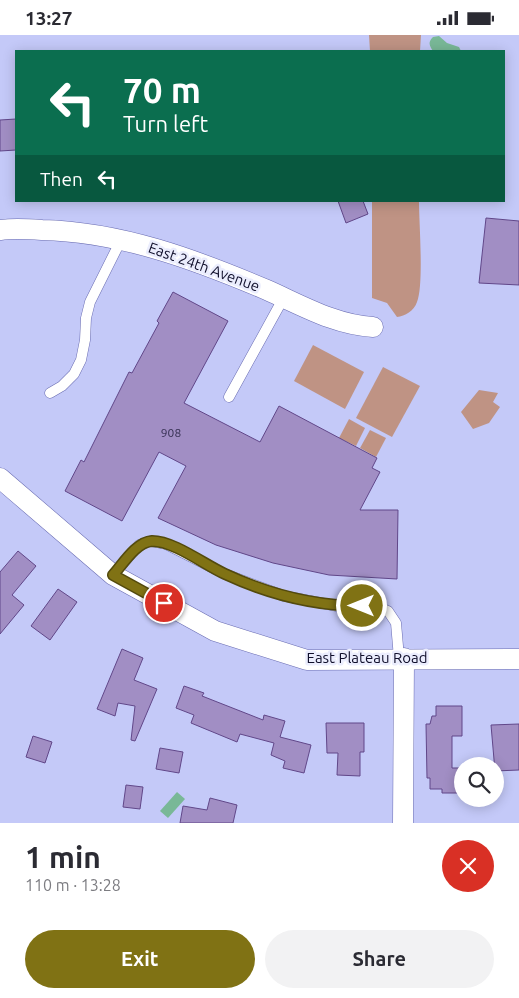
<!DOCTYPE html>
<meta charset="utf-8">
<style>
:root{--surface:#fff;--page:#f2f2f3;--text:#2b2b33;--muted:#7c7c81;--accent:#807214}
body{margin:0;font-family:Ubuntu,sans-serif;background:var(--page);color:var(--text);height:100vh;display:flex;flex-direction:column;font-size:19px;white-space:nowrap}
*{box-sizing:border-box;margin:0}
p{font-size:16px;color:var(--muted)}
.icon{flex:none;width:28px;height:28px;fill:none;stroke:currentColor;stroke-width:2;stroke-linecap:round;stroke-linejoin:round}
.map{position:relative;height:788px;overflow:hidden}
.drawer{display:flex;flex-direction:column;background:var(--surface);flex:1}
.drawer>*{flex:none}
.hud{position:absolute;left:15px;top:15px;width:490px;height:152px;border-radius:0px;box-shadow:0 2px 12px #0003;background:#0b6e4f;color:#fff;overflow:hidden}
.fabs{position:absolute;left:454px;top:722px;display:grid;gap:10px}
.fabs a{display:grid;place-items:center;width:50px;height:50px;border-radius:50%;background:var(--surface);box-shadow:0 2px 12px #0003;font-size:25px}
.pin{position:absolute;display:grid;place-items:center;width:42px;height:42px;color:#fff;margin:-21px;border:2px solid #fff;border-radius:50%;box-shadow:0 1px 5px #0007}
.me{position:absolute;width:55px;margin:-28px;rotate:270deg;stroke-linejoin:round;filter:drop-shadow(0 0 4px #0008)}
.turn{display:flex;align-items:center;gap:18px;height:105px;padding:0 25px;font-size:22px}
.turn .icon{width:65px;height:65px;stroke-width:2.5}
.turn b{display:block;font-size:35px;line-height:42px}
.then{display:flex;align-items:center;height:48px;padding:0 25px;background:#0003;gap:10px;font-size:19px}
.round{display:grid;place-items:center;flex:none;width:52px;height:52px;border-radius:26px;background:var(--page)}
.headline{display:flex;align-items:center;justify-content:space-between;height:85px;padding:0 25px}
h1{font-size:30px;font-weight:700;line-height:38px}
.cta{display:flex;gap:10px;margin-top:auto;padding:10px 25px}
.cta a{flex:1;height:58px;border-radius:30px;background:var(--accent);color:#fff;font-size:20px;font-weight:700;line-height:58px;text-align:center}
.cta a+a{background:var(--page);color:var(--text)}
.status{display:flex;justify-content:space-between;align-items:center;height:35px;padding:0 25px;background:var(--surface);direction:ltr}
.status svg{height:14px;fill:currentColor}
.map>svg:first-child{display:block}
.green{fill:#bf9384}
.water{fill:#79b897}
.building{fill:#a18ec4;stroke:#614789}
.lines{fill:none;stroke-linecap:round;stroke-linejoin:round}
.lane-casing{stroke:#686bb1;stroke-width:11}
.street-casing{stroke:#686bb1;stroke-width:21}
.lane{stroke:#fff;stroke-width:10}
.street{stroke:#fff;stroke-width:20}
.route-casing{stroke:#534a0d;stroke-width:12}
.route{stroke:#807214;stroke-width:9}
.labels{text-anchor:middle;stroke-width:5;stroke-linejoin:round;paint-order:stroke}
.number-label{font-size:12px;fill:#342f51}
.street-label{font-size:15px;fill:#100f2b;stroke:#ebedfd}
</style>
<div class="status"><b>13:27</b><svg viewBox="0 0 49 12"><path d="M0 12V9h3v3zM5 12V6h3v6zM10 12V3h3v9zM15 12V0h3v12zM26 1h20v11H26zM47 4h2v5h-2z"/></svg></div>
<div class="map">
<svg width="519" height="788" viewBox="0 0 519 788">
<rect width="100%" height="100%" fill="#c4c9f8"/>
<g class="green">
<path d="M 369,0 L 421,0 L 420,16 L 370,16 Z"/>
<path d="M 372,166 L 419,166 C 419,188 424,250 417,267 C 414,276 405,281 397,282 L 387,268 L 372,263 Z"/>
<path d="M 313,310 L 364,337 L 345,374 L 294,346 Z"/>
<path d="M 383,332 L 420,351 L 392,402 L 356,383 Z"/>
<path d="M 479,355 L 498,358 L 493,367 L 500,372 L 489,388 L 473,394 L 461,377 Z"/>
<path d="M 349,384 L 365,393 L 356,411 L 339,403 Z"/>
<path d="M 370,395 L 386,403 L 376,422 L 360,413 Z"/>
</g>
<g class="water">
<path d="M 439,1 L 447,8 L 459,12 L 461,16 L 433,16 C 429,10 428,7 433,2 Z"/>
<path d="M 177,757 L 185,764 L 168,783 L 160,776 Z"/>
</g>
<g class="building">
<path d="M 16,84 L 16,115 L 0,116 L 0,85 Z"/>
<path d="M 338,166 L 363,166 L 368,179 L 346,188 Z"/>
<path d="M 486,183 L 519,186 L 519,250 L 479,248 Z"/>
<path d="M 173,257 L 228,286 L 184,368 L 260,407 L 279,371 L 377,423 L 372,433 L 380,437 L 360,475 L 398,475 L 397,544 L 329,540 L 273,528 L 216,510 L 158,483 L 186,431 L 159,417 L 122,486 L 65,456 L 81,425 L 84,427 L 129,337 L 132,338 L 159,288 L 157,286 Z"/>
<path d="M 18,516 L 36,531 L 12,560 L 24,570 L 0,599 L 0,537 Z"/>
<path d="M 58,554 L 77,567 L 50,605 L 31,591 Z"/>
<path d="M 122,614 L 143,623 L 134,645 L 157,654 L 135,706 L 131,705 L 135,671 L 118,668 L 115,681 L 97,674 Z"/>
<path d="M 184,651 L 204,658 L 202,661 L 263,685 L 264,680 L 285,686 L 280,702 L 311,710 L 304,738 L 283,733 L 285,726 L 271,720 L 274,708 L 240,699 L 237,707 L 191,688 L 194,680 L 176,673 Z"/>
<path d="M 436,671 L 462,671 L 462,701 L 452,701 L 452,733 L 462,733 L 462,758 L 442,758 L 442,754 L 430,754 L 430,743 L 427,743 L 426,689 L 430,689 L 432,681 L 436,681 Z"/>
<path d="M 326,688 L 364,688 L 364,717 L 360,717 L 360,741 L 337,740 L 338,718 L 327,718 Z"/>
<path d="M 519,689 L 519,735 L 495,736 L 491,690 Z"/>
<path d="M 33,701 L 52,707 L 45,728 L 26,722 Z"/>
<path d="M 160,713 L 183,717 L 179,738 L 156,734 Z"/>
<path d="M 126,750 L 143,752 L 140,774 L 123,772 Z"/>
<path d="M 210,763 L 237,770 L 233,788 L 180,788 L 183,771 L 207,775 Z"/>
</g>
<g class="lines">
<g class="lane-casing">
<g id="lane">
<path d="M 50,358 L 62,351 L 74,339 L 81,325 L 85,305 L 86,283 L 90,267 L 121,205"/>
<path d="M 229,362 L 284,262"/>
<path d="M 113,540 L 139,510 L 151,506 L 166,509 L 225,539 L 284,561 L 337,571 L 381,573 L 388,576 L 396,588 L 399,623"/>
</g>
</g>
<g class="street-casing">
<g id="street">
<path d="M 0,195 C 14,193 28,194 42,195 C 121,197 194,224 267,255 C 301,270 335,290 373,292"/>
<path d="M 0,443 L 113,540 L 215,596 L 307,625 L 519,624"/>
<path d="M 403,788 L 404,623"/>
</g>
</g>
<use href="#lane" class="lane"/>
<use href="#street" class="street"/>
</g>
<g class="lines">
<g class="route-casing">
<path id="route" d="M 164,568 L 113,540 C 123,529 136,507 152,506 C 174,506 205,530 225,539 C 268,559 314,571 362,571"/>
</g>
<use href="#route" class="route"/>
</g>
<g class="labels">
<g class="number-label">
<text x="171" y="402">908</text>
</g>
<g class="street-label">
<text transform="translate(204 232) rotate(20)" y="5">East 24th Avenue</text>
<text x="367" y="628">East Plateau Road</text>
</g>
</g>
</svg>
<div class="fabs">
<a><svg class="icon" aria-label="search" viewBox="0 0 24 24"><circle cx="10" cy="10" r="6"/><path d="M15 15l6 6"/></svg></a>
</div>
<div class="pin" style="left:164px;top:568px;background:#d93025"><svg class="icon" aria-label="arrive" viewBox="0 0 24 24"><path d="M6 21V4h12l-3 4 3 4H6"/></svg></div>
<svg class="me" style="left:362px;top:571px" viewBox="-20 -20 40 40"><circle r="17" fill="#807214" stroke="#fff" stroke-width="3"/><path d="M0-11L8 9 0 5-8 9z" fill="#fff"/></svg>
<div class="hud">
<div class="turn"><svg class="icon" aria-label="left" viewBox="0 0 24 24"><path d="M17 20v-9H6M10 6l-5 5 5 5"/></svg><div><b>70 m</b>Turn left</div></div>
<div class="then">Then<svg class="icon" aria-label="left" viewBox="0 0 24 24"><path d="M17 20v-9H6M10 6l-5 5 5 5"/></svg></div>
</div>
</div>
<section class="drawer">
<div class="headline"><div><h1>1 min</h1><p>110 m · 13:28</p></div><a class="round" style="background:#d93025;color:#fff"><svg class="icon" aria-label="close" viewBox="0 0 24 24"><path d="M6 6l12 12M18 6L6 18"/></svg></a></div>
<div class="cta"><a>Exit</a><a>Share</a></div>
</section>
